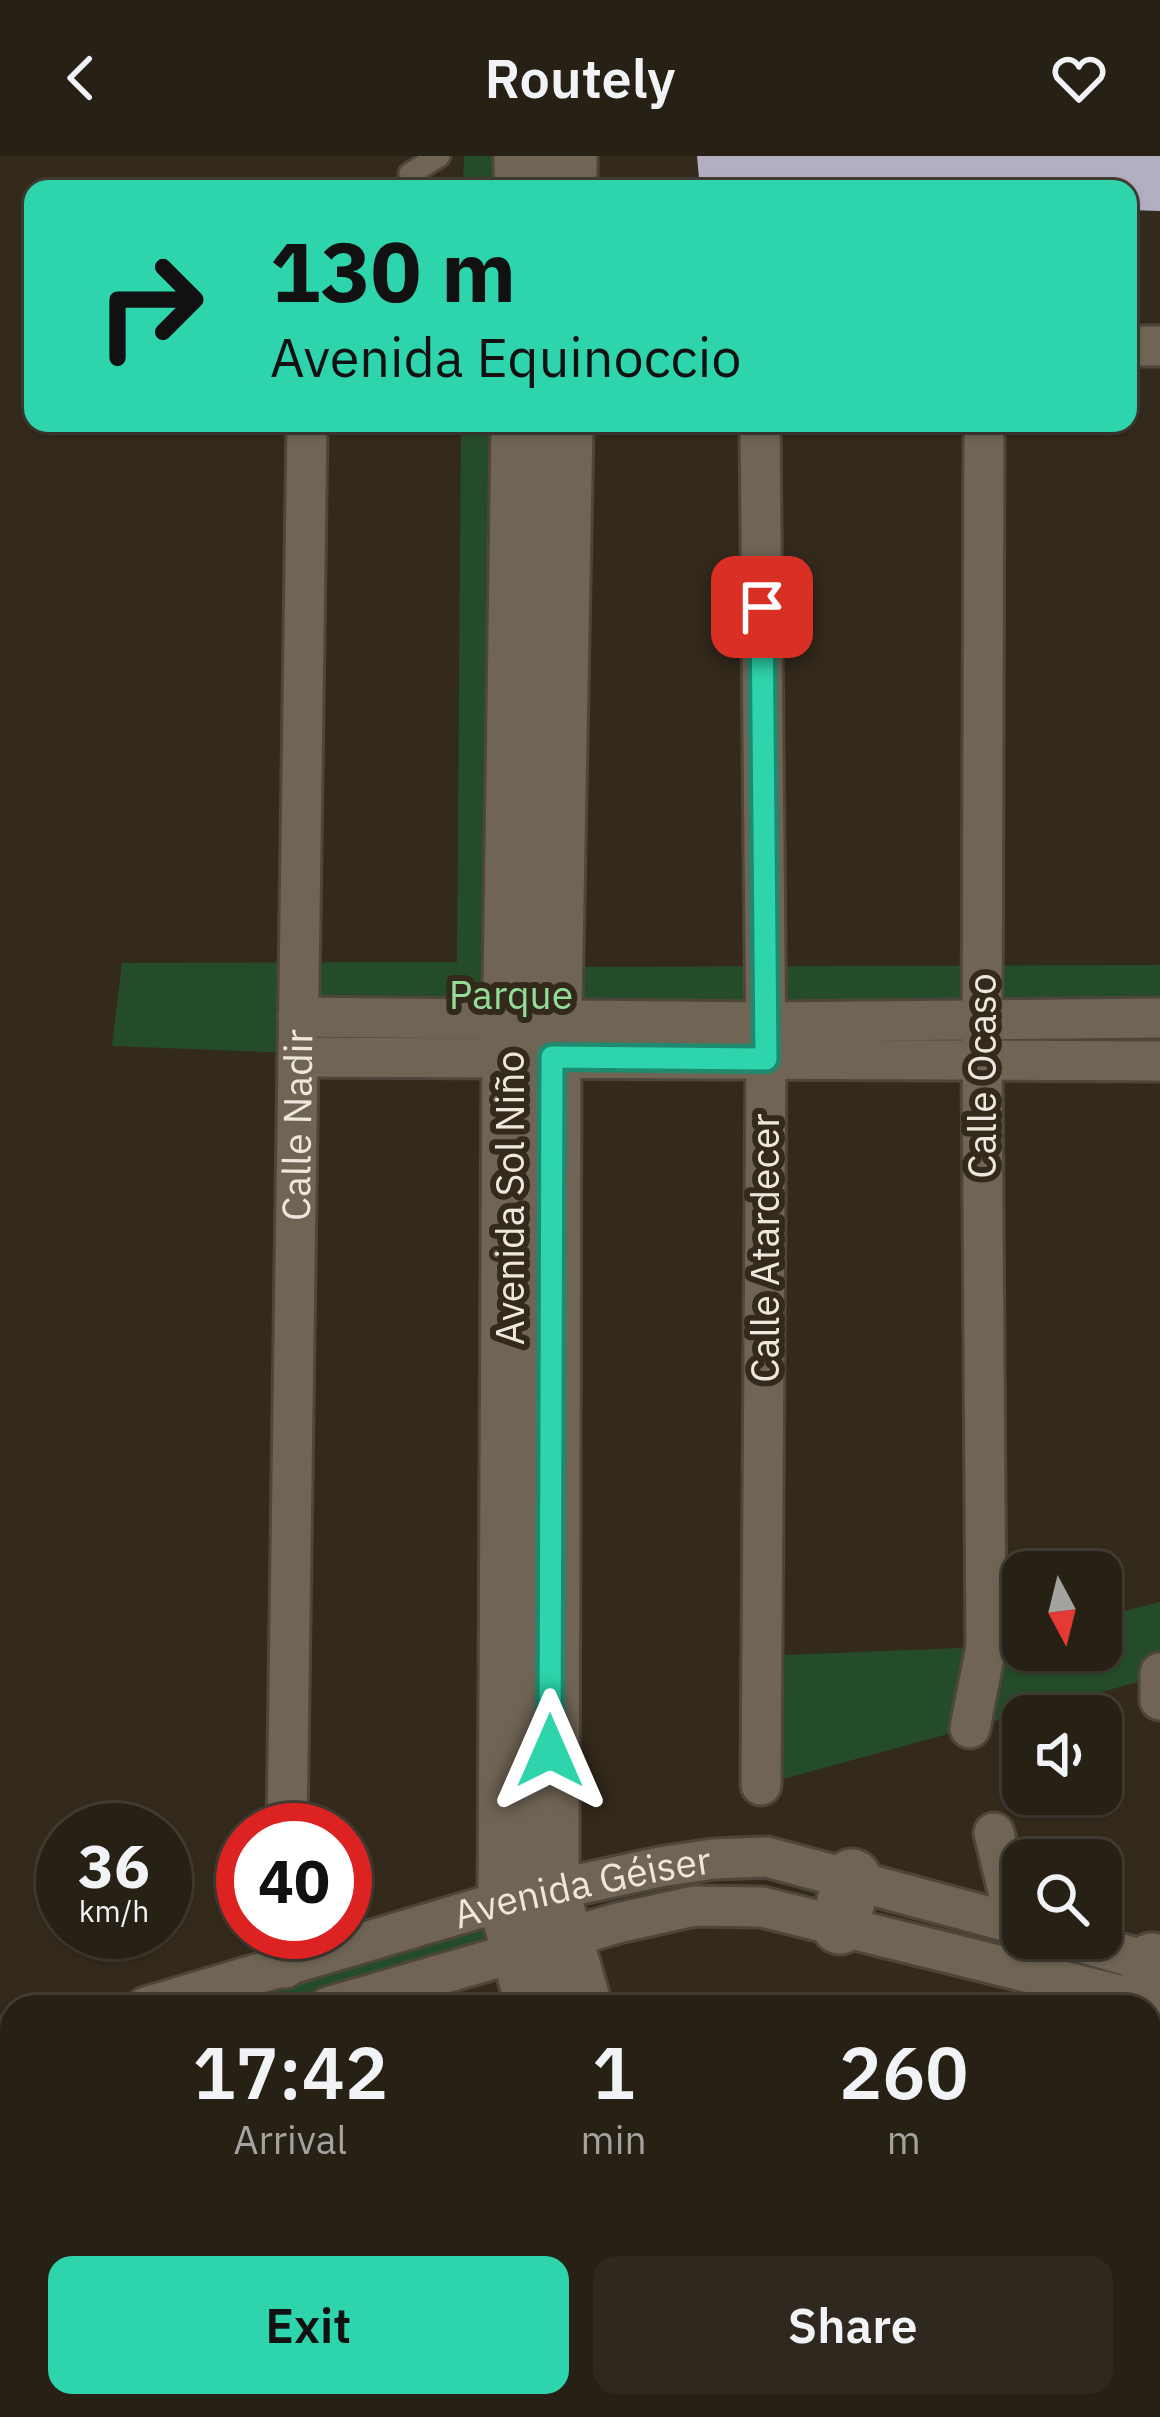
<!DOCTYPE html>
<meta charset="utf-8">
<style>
:root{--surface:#272015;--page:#2f281e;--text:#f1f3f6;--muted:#a4a3a0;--line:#433e34;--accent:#2ed4ab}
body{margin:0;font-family:"IBM Plex Sans",sans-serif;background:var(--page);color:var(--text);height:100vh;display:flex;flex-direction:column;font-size:45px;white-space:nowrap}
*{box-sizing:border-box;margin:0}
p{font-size:39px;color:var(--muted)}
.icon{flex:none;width:66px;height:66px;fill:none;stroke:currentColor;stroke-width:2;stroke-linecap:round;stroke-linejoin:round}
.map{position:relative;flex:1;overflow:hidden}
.panel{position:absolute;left:0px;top:1839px;width:1161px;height:423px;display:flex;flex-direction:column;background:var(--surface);border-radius:36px 36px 0 0;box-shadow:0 3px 9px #0004,0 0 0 3px var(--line)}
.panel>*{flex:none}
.top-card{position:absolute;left:24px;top:24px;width:1113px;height:252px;border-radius:24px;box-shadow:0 3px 9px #0004,0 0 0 3px var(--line);background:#2ed4ab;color:#111;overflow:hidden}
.needle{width:78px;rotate:173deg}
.fabs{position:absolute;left:1002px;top:1395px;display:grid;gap:24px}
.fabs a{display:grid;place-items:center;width:120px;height:120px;border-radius:24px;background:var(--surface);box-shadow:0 3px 9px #0004,0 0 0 3px var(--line);font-size:60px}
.speed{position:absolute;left:36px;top:1647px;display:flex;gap:24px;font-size:60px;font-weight:700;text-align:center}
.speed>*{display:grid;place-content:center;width:156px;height:156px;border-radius:50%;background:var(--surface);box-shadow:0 3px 9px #0004,0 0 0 3px var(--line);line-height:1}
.speed small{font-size:30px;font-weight:400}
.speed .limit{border:18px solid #d22;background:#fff;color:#111}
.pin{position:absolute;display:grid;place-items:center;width:102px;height:102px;color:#fff;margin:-51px;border-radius:24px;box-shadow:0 6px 18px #0006}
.me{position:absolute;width:132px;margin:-66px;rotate:0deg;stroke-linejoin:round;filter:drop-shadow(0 0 9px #0008)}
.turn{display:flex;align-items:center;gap:42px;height:252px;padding:0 48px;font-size:54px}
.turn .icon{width:156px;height:156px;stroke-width:2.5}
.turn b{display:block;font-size:84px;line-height:102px}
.eta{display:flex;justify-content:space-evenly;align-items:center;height:204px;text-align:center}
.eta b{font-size:72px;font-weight:600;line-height:84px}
.cta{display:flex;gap:24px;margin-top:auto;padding:24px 48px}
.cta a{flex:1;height:138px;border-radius:24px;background:var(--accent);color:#111;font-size:48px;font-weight:600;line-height:138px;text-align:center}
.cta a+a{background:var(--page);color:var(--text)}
header{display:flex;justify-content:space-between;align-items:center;height:156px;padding:0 48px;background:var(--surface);font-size:54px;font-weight:600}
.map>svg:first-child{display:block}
.green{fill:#254c29}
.building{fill:#b3aec2}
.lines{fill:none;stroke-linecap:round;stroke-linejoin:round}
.lane-casing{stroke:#4e463a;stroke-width:27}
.street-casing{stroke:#4e463a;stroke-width:45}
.secondary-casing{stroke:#4e463a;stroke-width:63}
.lane{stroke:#706555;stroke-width:21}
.street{stroke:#706555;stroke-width:39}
.secondary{stroke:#706555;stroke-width:57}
.route-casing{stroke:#1e8a6f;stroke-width:30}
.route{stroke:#2ed4ab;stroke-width:21}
.labels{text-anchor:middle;stroke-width:12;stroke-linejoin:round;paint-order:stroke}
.park-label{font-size:39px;fill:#93dd99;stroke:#342a1c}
.street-label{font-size:39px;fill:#eee7de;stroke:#342a1c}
</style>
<header><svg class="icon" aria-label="back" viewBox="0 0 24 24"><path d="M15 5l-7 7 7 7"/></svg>Routely<svg class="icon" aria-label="heart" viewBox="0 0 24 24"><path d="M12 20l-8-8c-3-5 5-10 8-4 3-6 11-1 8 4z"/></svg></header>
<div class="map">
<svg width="1160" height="2261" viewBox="0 0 1160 2261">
<rect width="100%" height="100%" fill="#342a1c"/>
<g class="green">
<path d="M 464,0 L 570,0 L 570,33 L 463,33 Z"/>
<path d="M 461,267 L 565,267 L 570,811 L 1160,809 L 1160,908 L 396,901 L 112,890 L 122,807 L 457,806 Z"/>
<path d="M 1160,1446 L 1160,1520 L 761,1629 L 762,1500 L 985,1491 L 1023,1481 L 1023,1494 L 1101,1494 L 1101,1461 Z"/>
<path d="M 484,1766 L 491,1790 L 280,1851 L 197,1851 Z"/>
</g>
<path class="building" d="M 697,0 L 1160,0 L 1160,55 L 1128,54 L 1128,33 L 700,33 Z"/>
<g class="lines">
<g class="lane-casing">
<path id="lane" d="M 410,18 L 439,0"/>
</g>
<g class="street-casing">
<g id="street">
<path d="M 1128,190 L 1160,190"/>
<path d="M 760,267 L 766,903 L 761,1629"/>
<path d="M 298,861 L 766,866 L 1160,862"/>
<path d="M 298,901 L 1160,905"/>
<path d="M 1160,1517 L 1160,1544"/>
<path d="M 970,1572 L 986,1491 L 982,904 L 984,267"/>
<path id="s1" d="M 287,1674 L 307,267"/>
<path d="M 994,1677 L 1016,1768"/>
<path d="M 1066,1782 L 1160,1809"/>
<path d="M 285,1812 L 286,1776"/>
<path id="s2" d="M 146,1851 L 507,1744 L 660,1711 L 713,1703 L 767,1701 L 1023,1770"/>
<path d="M 328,1851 L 618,1767 L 694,1750 L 762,1751 L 1160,1849"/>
<path d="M 0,1947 L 12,1944"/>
<path d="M 0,2160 L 12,2157"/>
<path d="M 403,2261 L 438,2251"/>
</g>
</g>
<g class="secondary-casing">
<g id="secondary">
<path d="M 523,33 L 523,0"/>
<path d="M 568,33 L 568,0"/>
<path d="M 520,267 L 511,901 L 507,1744 L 535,1851"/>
<path d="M 564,267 L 552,901 L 550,1734 L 583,1851"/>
<path d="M 840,1769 L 852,1722"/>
<path d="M 1148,1846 L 1152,1806"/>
<path d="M 7,1890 L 12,1906"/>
<path d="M 651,2250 L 654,2261"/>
<path d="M 697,2250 L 700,2261"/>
</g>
</g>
<use href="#lane" class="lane"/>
<use href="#street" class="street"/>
<use href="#secondary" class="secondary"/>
</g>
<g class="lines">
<g class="route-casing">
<path id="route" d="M 550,1595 L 552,901 L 766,903 L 762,451"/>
</g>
<use href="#route" class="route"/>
</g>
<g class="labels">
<g class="park-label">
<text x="511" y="853">Parque</text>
</g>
<g class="street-label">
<text transform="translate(982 920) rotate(-90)" y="14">Calle Ocaso</text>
<text dy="14" stroke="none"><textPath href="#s1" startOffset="705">Calle Nadir</textPath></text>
<text transform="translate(510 1042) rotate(-90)" y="14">Avenida Sol Niño</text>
<text transform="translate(765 1092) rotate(-90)" y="14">Calle Atardecer</text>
<text dy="14" stroke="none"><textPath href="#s2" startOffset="453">Avenida Géiser</textPath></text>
</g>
</g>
</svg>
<div class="fabs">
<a><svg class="needle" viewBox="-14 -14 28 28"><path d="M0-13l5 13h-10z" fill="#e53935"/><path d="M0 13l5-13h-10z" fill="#a4a3a0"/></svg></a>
<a><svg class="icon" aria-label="sound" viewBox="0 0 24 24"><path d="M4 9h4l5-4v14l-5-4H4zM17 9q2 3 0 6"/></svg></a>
<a><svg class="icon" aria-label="search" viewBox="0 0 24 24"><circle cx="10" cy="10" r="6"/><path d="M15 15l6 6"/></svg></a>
</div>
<div class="speed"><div>36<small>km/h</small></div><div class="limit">40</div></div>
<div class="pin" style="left:762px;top:451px;background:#d93025"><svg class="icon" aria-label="arrive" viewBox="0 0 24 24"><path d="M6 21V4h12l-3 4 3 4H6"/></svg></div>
<svg class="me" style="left:550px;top:1595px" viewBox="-20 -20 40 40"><path d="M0-17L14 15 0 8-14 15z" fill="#2ed4ab" stroke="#fff" stroke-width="4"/></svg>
<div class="top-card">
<div class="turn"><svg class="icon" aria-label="right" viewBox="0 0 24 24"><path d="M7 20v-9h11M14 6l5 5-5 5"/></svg><div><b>130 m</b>Avenida Equinoccio</div></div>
</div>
<section class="panel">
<div class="eta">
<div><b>17:42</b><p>Arrival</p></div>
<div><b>1</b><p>min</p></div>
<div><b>260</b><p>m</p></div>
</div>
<div class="cta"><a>Exit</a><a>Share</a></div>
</section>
</div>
